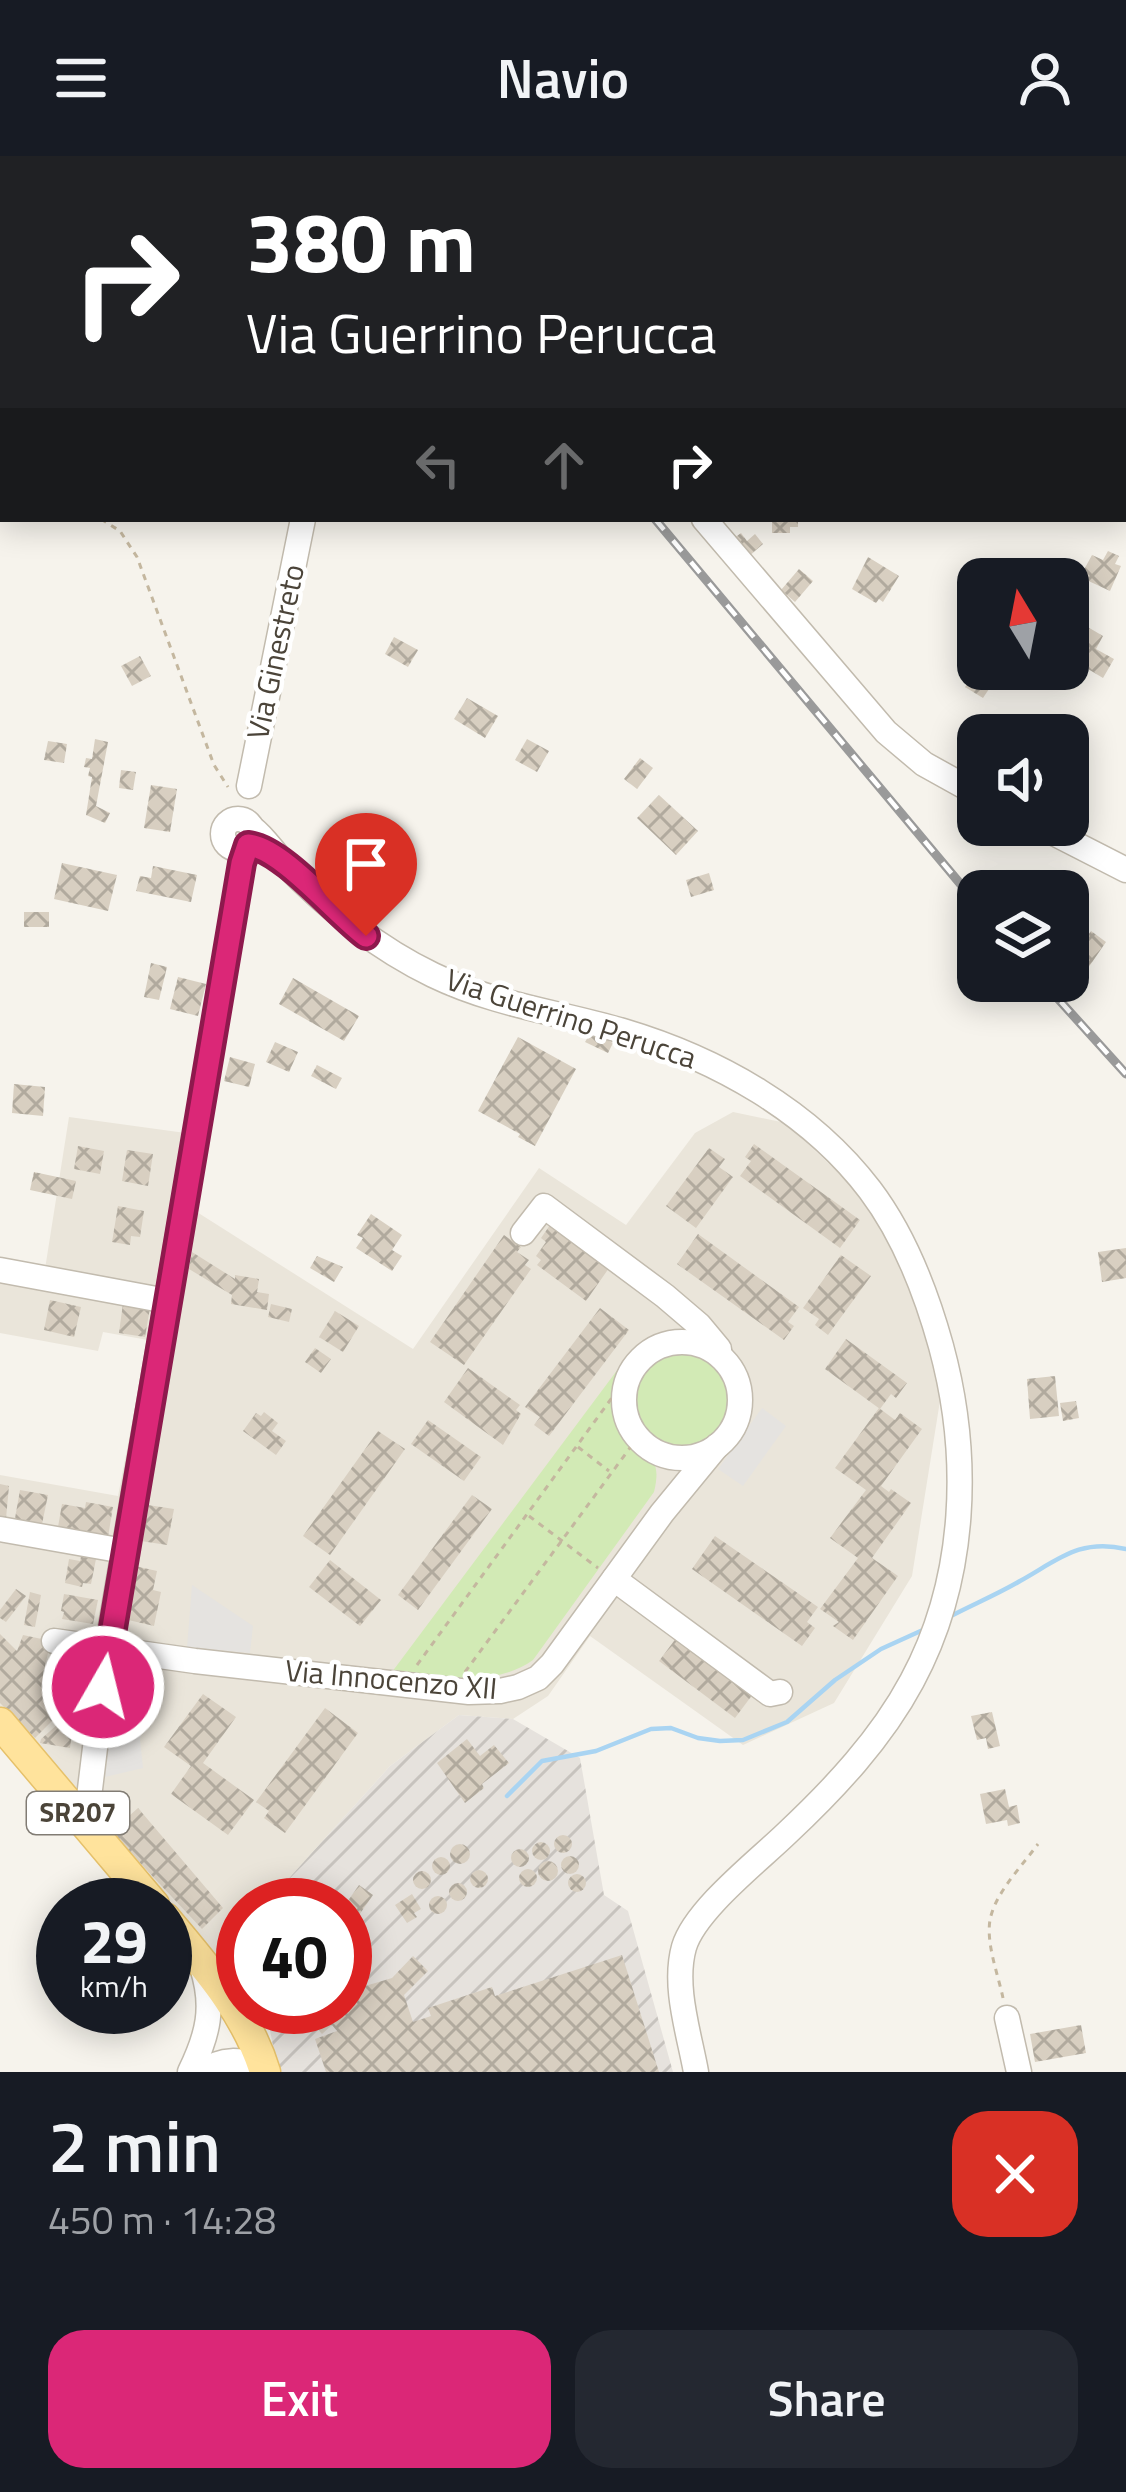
<!DOCTYPE html>
<meta charset="utf-8">
<style>
:root{--surface:#171b24;--page:#242831;--text:#f1f3f6;--muted:#9ea1a6;--accent:#db2777}
body{margin:0;font-family:"Titillium Web",sans-serif;background:var(--page);color:var(--text);height:100vh;display:flex;flex-direction:column;font-size:45px;white-space:nowrap}
*{box-sizing:border-box;margin:0}
p{font-size:39px;color:var(--muted)}
.icon{flex:none;width:66px;height:66px;fill:none;stroke:currentColor;stroke-width:2;stroke-linecap:round;stroke-linejoin:round}
.map{position:relative;height:1916px;overflow:hidden}
.details{display:flex;flex-direction:column;background:var(--surface);flex:1}
.details>*{flex:none}
.hud{position:absolute;left:0px;top:0px;width:1128px;height:366px;box-shadow:0 6px 30px #0003;background:#202124;color:#fff;overflow:hidden}
.needle{width:78px;rotate:350deg}
.tools{position:absolute;left:957px;top:402px;display:grid;gap:24px}
.tools a{display:grid;place-items:center;width:132px;height:132px;border-radius:24px;background:var(--surface);box-shadow:0 6px 30px #0003;font-size:60px}
.speed{position:absolute;left:36px;top:1722px;display:flex;gap:24px;font-size:60px;font-weight:700;text-align:center}
.speed>*{display:grid;place-content:center;width:156px;height:156px;border-radius:50%;background:var(--surface);box-shadow:0 6px 30px #0003;line-height:1}
.speed small{font-size:30px;font-weight:400}
.speed .limit{border:18px solid #d22;background:#fff;color:#111}
.pin{position:absolute;display:grid;place-items:center;width:102px;height:102px;color:#fff;margin:-123px -51px;border-radius:50% 50% 50% 0;rotate:-45deg;box-shadow:0 0 12px #0007}
.pin .icon{rotate:45deg}
.me{position:absolute;width:132px;margin:-66px;rotate:8deg;stroke-linejoin:round;filter:drop-shadow(0 0 9px #0008)}
.turn{display:flex;align-items:center;gap:42px;height:252px;padding:0 48px;font-size:54px}
.turn .icon{width:156px;height:156px;stroke-width:2.5}
.turn b{display:block;font-size:84px;line-height:102px}
.lanes{display:flex;align-items:center;height:114px;padding:0 48px;background:#0003;justify-content:center;gap:60px;direction:ltr}
.lanes .off{opacity:.35}
.round{display:grid;place-items:center;flex:none;width:126px;height:126px;border-radius:36px;background:var(--page)}
.overview{display:flex;align-items:center;justify-content:space-between;height:204px;padding:0 48px}
h1{font-size:72px;font-weight:600;line-height:90px}
.cta{display:flex;gap:24px;margin-top:auto;padding:24px 48px}
.cta a{flex:1;height:138px;border-radius:36px;background:var(--accent);color:#fff;font-size:48px;font-weight:600;line-height:138px;text-align:center}
.cta a+a{background:var(--page);color:var(--text)}
header{display:flex;justify-content:space-between;align-items:center;height:156px;padding:0 48px;background:var(--surface);font-size:54px;font-weight:600}
.map>svg:first-child{display:block}
.residential{fill:#eae5da}
.industrial{fill:url(#industrial-furrows)}
.green{fill:#d2eab5}
.parking{fill:#e5e3e0}
.lines{fill:none;stroke-linecap:round;stroke-linejoin:round}
.stream{stroke:#a9d4f2;stroke-width:4.5}
.building{fill:url(#building-cross-hatch)}
.minor-casing{stroke:#c2bbae;stroke-width:27}
.major-casing{stroke:#e6c16a;stroke-width:33}
.path{stroke:#c4b79f;stroke-width:3;stroke-dasharray:6 6;stroke-linecap:butt}
.minor{stroke:#fff;stroke-width:24}
.major{stroke:#ffe39c;stroke-width:30}
.rail-casing{stroke:#9a9a9a;stroke-width:9}
.rail{stroke:#fff;stroke-width:4.5;stroke-dasharray:14;stroke-linecap:butt}
.route-casing{stroke:#8e194d;stroke-width:30}
.route{stroke:#db2777;stroke-width:21}
.labels{text-anchor:middle;stroke-width:9;stroke-linejoin:round;paint-order:stroke}
.shield{fill:#fff;stroke:#817c74;stroke-width:3}
.shield-label{font-size:27px;font-weight:bold;fill:#4b4439}
.street-label{font-size:30px;fill:#4b4439;stroke:#fff}
</style>
<header><svg class="icon" aria-label="menu" viewBox="0 0 24 24"><path d="M4 6h16M4 12h16M4 18h16"/></svg>Navio<svg class="icon" aria-label="person" viewBox="0 0 24 24"><circle cx="12" cy="8" r="4"/><path d="M4 21q1-7 8-7t8 7"/></svg></header>
<div class="map">
<svg width="1126" height="1916" viewBox="0 0 1126 1916">
<defs>
<pattern id="industrial-furrows" width="10" height="10" patternUnits="userSpaceOnUse" patternTransform="scale(3)"><rect width="10" height="10" fill="#e6e2dd"/><path d="M-1 1l2-2M0 10L10 0M9 11l2-2" fill="none" stroke="#c7c3be"/></pattern>
<pattern id="building-cross-hatch" width="8" height="8" patternUnits="userSpaceOnUse" patternTransform="scale(3)"><rect width="8" height="8" fill="#d8cfc1"/><path d="M0 0l8 8M0 8l8-8" fill="none" stroke="#b1aa9e"/></pattern>
</defs>
<rect width="100%" height="100%" fill="#f6f3ec"/>
<path class="residential" d="M 733,956 L 786,967 L 871,1048 L 914,1128 L 943,1226 L 912,1420 L 834,1547 L 743,1589 L 590,1480 L 548,1540 L 513,1563 L 459,1559 L 390,1610 L 265,1749 L 243,1749 L 243,1773 L 224,1794 L 195,1817 L 0,1583 L 0,1319 L 118,1340 L 148,1184 L 103,1176 L 98,1195 L 0,1177 L 0,1105 L 45,1113 L 69,961 L 200,979 L 189,1051 L 413,1193 L 539,1012 L 626,1069 L 695,977 Z"/>
<path class="industrial" d="M 459,1559 L 513,1563 L 580,1602 L 604,1739 L 628,1755 L 673,1916 L 278,1916 L 268,1864 L 260,1851 L 345,1851 L 345,1749 L 265,1749 L 390,1610 Z"/>
<g class="green">
<circle cx="682" cy="1244" r="50"/>
<path d="M 624,1205 C 618,1231 611,1257 628,1280 C 646,1305 663,1298 654,1336 L 533,1504 C 492,1533 439,1519 392,1516 Z"/>
</g>
<g class="parking">
<path d="M 762,1252 L 786,1270 L 743,1330 L 718,1313 Z"/>
<path d="M 192,1429 L 253,1470 L 250,1497 L 187,1491 Z"/>
<path d="M 114,1536 L 147,1539 L 140,1584 L 143,1612 L 105,1621 Z"/>
</g>
<g class="lines">
<g class="stream">
<path d="M 951,1460 C 974,1448 998,1438 1020,1425 C 1058,1404 1080,1382 1126,1393"/>
<path d="M 507,1640 L 542,1605 L 596,1595 L 651,1573 L 671,1572 L 698,1582 L 720,1585 L 743,1584 L 787,1566 L 835,1524 L 881,1493 L 925,1473"/>
<path d="M 260,1861 L 272,1851"/>
</g>
</g>
<g class="building">
<path d="M 772,363 L 798,363 L 798,371 L 790,371 L 790,377 L 772,377 Z"/>
<path d="M 741,377 L 747,385 L 755,378 L 763,388 L 748,401 L 733,383 Z"/>
<path d="M 1108,395 L 1119,400 L 1115,408 L 1121,410 L 1110,435 L 1080,421 L 1092,399 L 1103,404 Z"/>
<path d="M 868,401 L 899,420 L 883,446 L 879,443 L 876,447 L 852,433 Z"/>
<path d="M 799,413 L 813,425 L 795,446 L 781,434 Z"/>
<path d="M 1076,469 L 1084,473 L 1086,470 L 1103,480 L 1096,493 L 1114,503 L 1103,522 L 1068,501 L 1068,475 L 1072,477 Z"/>
<path d="M 394,481 L 418,494 L 408,511 L 385,498 Z"/>
<path d="M 140,500 L 151,520 L 132,530 L 121,510 Z"/>
<path d="M 974,518 L 991,530 L 983,542 L 965,531 Z"/>
<path d="M 467,542 L 498,560 L 485,582 L 454,563 Z"/>
<path d="M 95,583 L 108,586 L 96,650 L 110,657 L 105,667 L 86,659 L 92,621 L 88,620 L 90,612 L 84,611 L 86,602 L 92,603 Z"/>
<path d="M 527,583 L 549,595 L 537,616 L 515,604 Z"/>
<path d="M 48,585 L 67,588 L 64,607 L 44,604 Z"/>
<path d="M 640,602 L 653,612 L 637,633 L 624,623 Z"/>
<path d="M 121,614 L 136,616 L 133,634 L 119,632 Z"/>
<path d="M 151,629 L 177,633 L 170,676 L 144,672 Z"/>
<path d="M 659,639 L 698,675 L 676,699 L 637,662 Z"/>
<path d="M 62,707 L 117,719 L 108,755 L 54,743 Z"/>
<path d="M 153,710 L 197,719 L 191,746 L 136,735 L 140,720 L 151,722 Z"/>
<path d="M 709,717 L 714,734 L 691,741 L 686,724 Z"/>
<rect x="24" y="756" width="25" height="15"/>
<path d="M 1071,773 L 1085,783 L 1091,775 L 1106,786 L 1086,815 L 1068,802 L 1073,794 L 1068,791 L 1068,778 Z"/>
<path d="M 151,807 L 167,811 L 159,844 L 144,841 Z"/>
<path d="M 178,821 L 206,828 L 198,860 L 170,853 Z"/>
<path d="M 293,822 L 359,860 L 344,885 L 279,848 Z"/>
<path d="M 591,876 L 613,887 L 608,897 L 585,886 Z"/>
<path d="M 518,881 L 576,913 L 535,990 L 518,981 L 520,978 L 478,955 Z"/>
<path d="M 275,886 L 298,896 L 289,916 L 266,906 Z"/>
<path d="M 230,901 L 255,908 L 249,931 L 224,925 Z"/>
<path d="M 317,909 L 342,922 L 336,933 L 311,920 Z"/>
<path d="M 14,928 L 45,931 L 43,960 L 12,957 Z"/>
<path d="M 754,988 L 860,1064 L 840,1092 L 740,1020 L 751,1005 L 745,1001 Z"/>
<path d="M 78,990 L 104,995 L 100,1018 L 74,1013 Z"/>
<path d="M 709,992 L 725,1003 L 719,1011 L 733,1021 L 696,1072 L 666,1050 Z"/>
<path d="M 127,994 L 153,998 L 148,1030 L 122,1025 Z"/>
<path d="M 34,1016 L 76,1025 L 72,1043 L 30,1034 Z"/>
<path d="M 118,1050 L 144,1055 L 140,1081 L 131,1080 L 130,1089 L 112,1086 Z"/>
<path d="M 371,1058 L 402,1079 L 392,1094 L 402,1100 L 392,1115 L 356,1092 L 363,1082 L 357,1079 Z"/>
<path d="M 550,1069 L 609,1112 L 586,1145 L 537,1109 L 541,1104 L 536,1100 L 546,1086 L 541,1082 Z"/>
<path d="M 698,1078 L 799,1151 L 788,1166 L 794,1170 L 784,1184 L 677,1108 Z"/>
<path d="M 504,1079 L 521,1091 L 517,1096 L 529,1104 L 525,1109 L 531,1113 L 464,1209 L 430,1186 Z"/>
<path d="M 1126,1092 L 1126,1122 L 1102,1126 L 1098,1096 Z"/>
<path d="M 192,1096 L 235,1123 L 235,1119 L 259,1123 L 257,1136 L 269,1138 L 267,1154 L 231,1148 L 232,1139 L 189,1113 Z"/>
<path d="M 841,1099 L 871,1120 L 828,1179 L 815,1169 L 819,1163 L 803,1152 Z"/>
<path d="M 317,1100 L 343,1111 L 334,1126 L 310,1112 Z"/>
<path d="M 50,1144 L 81,1151 L 74,1181 L 44,1174 Z"/>
<path d="M 123,1147 L 150,1152 L 145,1181 L 119,1177 Z"/>
<path d="M 271,1148 L 292,1153 L 289,1166 L 268,1161 Z"/>
<path d="M 600,1152 L 629,1174 L 549,1280 L 534,1269 L 540,1261 L 525,1251 Z"/>
<path d="M 335,1155 L 359,1170 L 343,1196 L 319,1181 Z"/>
<path d="M 846,1183 L 907,1227 L 896,1242 L 891,1238 L 880,1253 L 825,1213 Z"/>
<path d="M 315,1192 L 331,1203 L 321,1217 L 305,1206 Z"/>
<path d="M 468,1212 L 520,1249 L 516,1254 L 521,1258 L 503,1289 L 444,1246 Z"/>
<path d="M 1055,1220 L 1059,1260 L 1030,1263 L 1027,1223 Z"/>
<path d="M 1076,1245 L 1079,1262 L 1063,1265 L 1060,1247 Z"/>
<path d="M 879,1252 L 895,1264 L 900,1257 L 922,1273 L 881,1330 L 889,1336 L 891,1333 L 911,1347 L 872,1402 L 898,1420 L 853,1484 L 833,1470 L 839,1466 L 820,1453 L 858,1402 L 830,1382 L 866,1334 L 835,1312 Z"/>
<path d="M 264,1256 L 278,1267 L 272,1275 L 286,1285 L 276,1299 L 243,1275 L 256,1257 L 261,1260 Z"/>
<path d="M 428,1264 L 481,1301 L 464,1325 L 411,1288 Z"/>
<path d="M 378,1275 L 405,1293 L 330,1399 L 303,1380 Z"/>
<path d="M 0,1328 L 9,1330 L 6,1362 L 0,1361 Z"/>
<path d="M 20,1334 L 48,1339 L 41,1373 L 14,1368 Z"/>
<path d="M 472,1339 L 492,1353 L 418,1454 L 398,1439 Z"/>
<path d="M 86,1346 L 113,1351 L 108,1381 L 58,1371 L 62,1348 L 85,1352 Z"/>
<path d="M 148,1349 L 174,1353 L 167,1389 L 141,1385 Z"/>
<path d="M 715,1380 L 818,1451 L 807,1466 L 815,1472 L 802,1490 L 692,1413 Z"/>
<path d="M 81,1400 L 96,1403 L 91,1428 L 83,1427 L 82,1431 L 65,1427 L 69,1403 L 80,1405 Z"/>
<path d="M 330,1404 L 381,1444 L 360,1470 L 309,1431 Z"/>
<path d="M 135,1410 L 157,1415 L 153,1434 L 161,1436 L 154,1470 L 124,1463 Z"/>
<path d="M 16,1433 L 26,1440 L 6,1466 L 0,1462 L 0,1454 Z"/>
<path d="M 30,1436 L 41,1439 L 35,1471 L 24,1469 Z"/>
<path d="M 64,1438 L 98,1444 L 93,1468 L 62,1463 L 64,1456 L 61,1455 Z"/>
<path d="M 0,1478 L 17,1495 L 23,1479 L 51,1485 L 44,1514 L 61,1531 L 52,1540 L 64,1553 L 35,1582 L 0,1547 Z"/>
<path d="M 677,1481 L 753,1538 L 735,1562 L 659,1505 Z"/>
<path d="M 61,1491 L 90,1497 L 85,1525 L 55,1519 Z"/>
<path d="M 68,1532 L 88,1535 L 82,1572 L 73,1570 L 70,1592 L 40,1587 L 41,1583 L 58,1568 L 62,1569 Z"/>
<path d="M 203,1538 L 236,1561 L 203,1607 L 254,1644 L 228,1679 L 171,1638 L 191,1610 L 164,1591 Z"/>
<path d="M 325,1552 L 358,1577 L 285,1677 L 264,1662 L 269,1655 L 256,1646 Z"/>
<path d="M 992,1556 L 1000,1590 L 988,1593 L 986,1582 L 977,1584 L 971,1560 Z"/>
<path d="M 467,1583 L 480,1600 L 494,1589 L 509,1607 L 482,1628 L 484,1632 L 465,1647 L 437,1607 Z"/>
<path d="M 1005,1633 L 1009,1651 L 1017,1649 L 1020,1667 L 1008,1670 L 1007,1664 L 986,1668 L 980,1638 Z"/>
<path d="M 138,1652 L 223,1752 L 202,1773 L 111,1676 Z"/>
<circle cx="563" cy="1688" r="9"/>
<circle cx="541" cy="1695" r="9"/>
<circle cx="460" cy="1698" r="10"/>
<circle cx="520" cy="1702" r="9"/>
<circle cx="570" cy="1709" r="9"/>
<circle cx="441" cy="1710" r="9"/>
<circle cx="548" cy="1715" r="10"/>
<circle cx="528" cy="1722" r="9"/>
<circle cx="479" cy="1723" r="9"/>
<circle cx="422" cy="1724" r="9"/>
<circle cx="577" cy="1727" r="9"/>
<circle cx="458" cy="1736" r="9"/>
<path d="M 359,1729 L 373,1739 L 357,1762 L 345,1754 L 345,1749 Z"/>
<path d="M 412,1738 L 421,1753 L 414,1757 L 417,1761 L 407,1767 L 395,1749 Z"/>
<circle cx="438" cy="1749" r="9"/>
<path d="M 622,1799 L 659,1916 L 326,1916 L 315,1883 L 337,1875 L 332,1869 L 322,1878 L 306,1860 L 316,1851 L 345,1851 L 345,1836 L 392,1822 L 413,1800 L 428,1815 L 404,1839 L 413,1866 L 431,1860 L 428,1852 L 492,1831 L 495,1840 Z"/>
<path d="M 1081,1869 L 1086,1897 L 1035,1906 L 1030,1878 Z"/>
</g>
<g class="lines">
<g class="minor-casing">
<g id="minor">
<path d="M 374,0 L 378,3"/>
<path d="M 704,363 L 886,576 L 924,608 L 978,638"/>
<path d="M 249,630 L 303,363"/>
<circle cx="238" cy="678" r="15"/>
<path d="M 1038,669 L 1126,714"/>
<path d="M 252,672 C 264,681 272,694 282,705 C 326,751 375,791 433,819 C 495,849 558,856 623,875 C 717,903 810,955 870,1034 C 904,1079 926,1136 941,1190 C 971,1300 967,1423 912,1525 C 881,1583 834,1633 786,1678 C 758,1705 695,1754 684,1791 C 673,1830 689,1877 696,1916"/>
<path d="M 523,1077 L 544,1050 L 665,1140 L 699,1169 L 719,1193"/>
<path d="M 0,1114 L 167,1145"/>
<circle cx="682" cy="1244" r="58"/>
<path d="M 0,1373 L 124,1395"/>
<path d="M 614,1423 L 770,1538 L 780,1536"/>
<path d="M 54,1485 L 195,1505 L 469,1536 L 500,1535 L 518,1531 L 538,1522 L 552,1508 L 662,1357 L 717,1290"/>
<path d="M 86,1666 L 107,1493 L 242,708 L 248,690 L 261,691 L 278,701"/>
<path d="M 1007,1862 L 1019,1916"/>
<path d="M 190,1916 C 208,1879 215,1851 202,1811"/>
<path d="M 202,1916 C 221,1903 242,1900 261,1916"/>
</g>
</g>
<g class="major-casing">
<g id="major">
<path d="M 0,1567 L 154,1749"/>
<path d="M 165,1762 C 204,1809 247,1856 265,1916"/>
</g>
</g>
<g class="path">
<path d="M 101,363 L 120,375 L 137,401 L 214,609 L 228,631"/>
<path d="M 578,1291 L 609,1315"/>
<path d="M 529,1360 L 598,1412"/>
<path d="M 417,1509 L 630,1217"/>
<path d="M 465,1516 L 638,1281"/>
<path d="M 1003,1842 C 998,1818 986,1788 990,1764 C 995,1737 1022,1710 1038,1688"/>
</g>
<use href="#minor" class="minor"/>
<use href="#major" class="major"/>
<g class="rail-casing">
<g id="rail">
<path d="M 336,0 L 340,3"/>
<path d="M 655,363 L 978,749"/>
<path d="M 1042,825 L 1126,918"/>
</g>
</g>
<use href="#rail" class="rail"/>
</g>
<g class="lines">
<g class="route-casing">
<path id="route" d="M 103,1531 L 242,707 L 248,689 C 282,692 336,758 366,780"/>
</g>
<use href="#route" class="route"/>
</g>
<g class="labels">
<rect class="shield" x="27" y="1636" width="102" height="42" rx="9"/>
<g class="shield-label">
<text x="78" y="1666">SR207</text>
</g>
<g class="street-label">
<text transform="translate(276 496) rotate(-78)" y="10">Via Ginestreto</text>
<text transform="translate(571 863) rotate(18)" y="10">Via Guerrino Perucca</text>
<text transform="translate(391 1524) rotate(5)" y="10">Via Innocenzo XII</text>
</g>
</g>
</svg>
<div class="tools">
<a><svg class="needle" viewBox="-14 -14 28 28"><path d="M0-13l5 13h-10z" fill="#e53935"/><path d="M0 13l5-13h-10z" fill="#9ea1a6"/></svg></a>
<a><svg class="icon" aria-label="sound" viewBox="0 0 24 24"><path d="M4 9h4l5-4v14l-5-4H4zM17 9q2 3 0 6"/></svg></a>
<a><svg class="icon" aria-label="layers" viewBox="0 0 24 24"><path d="M12 4l9 5-9 5-9-5zM3 14l9 5 9-5"/></svg></a>
</div>
<div class="speed"><div>29<small>km/h</small></div><div class="limit">40</div></div>
<div class="pin" style="left:366px;top:780px;background:#d93025"><svg class="icon" aria-label="arrive" viewBox="0 0 24 24"><path d="M6 21V4h12l-3 4 3 4H6"/></svg></div>
<svg class="me" style="left:103px;top:1531px" viewBox="-20 -20 40 40"><circle r="17" fill="#db2777" stroke="#fff" stroke-width="3"/><path d="M0-11L8 9 0 5-8 9z" fill="#fff"/></svg>
<div class="hud">
<div class="turn"><svg class="icon" aria-label="right" viewBox="0 0 24 24"><path d="M7 20v-9h11M14 6l5 5-5 5"/></svg><div><b>380 m</b>Via Guerrino Perucca</div></div>
<div class="lanes"><svg class="icon off" aria-label="left" viewBox="0 0 24 24"><path d="M17 20v-9H6M10 6l-5 5 5 5"/></svg><svg class="icon off" aria-label="ahead" viewBox="0 0 24 24"><path d="M12 20V5M6 11l6-6 6 6"/></svg><svg class="icon" aria-label="right" viewBox="0 0 24 24"><path d="M7 20v-9h11M14 6l5 5-5 5"/></svg></div>
</div>
</div>
<section class="details">
<div class="overview"><div><h1>2 min</h1><p>450 m · 14:28</p></div><a class="round" style="background:#d93025;color:#fff"><svg class="icon" aria-label="close" viewBox="0 0 24 24"><path d="M6 6l12 12M18 6L6 18"/></svg></a></div>
<div class="cta"><a>Exit</a><a>Share</a></div>
</section>
